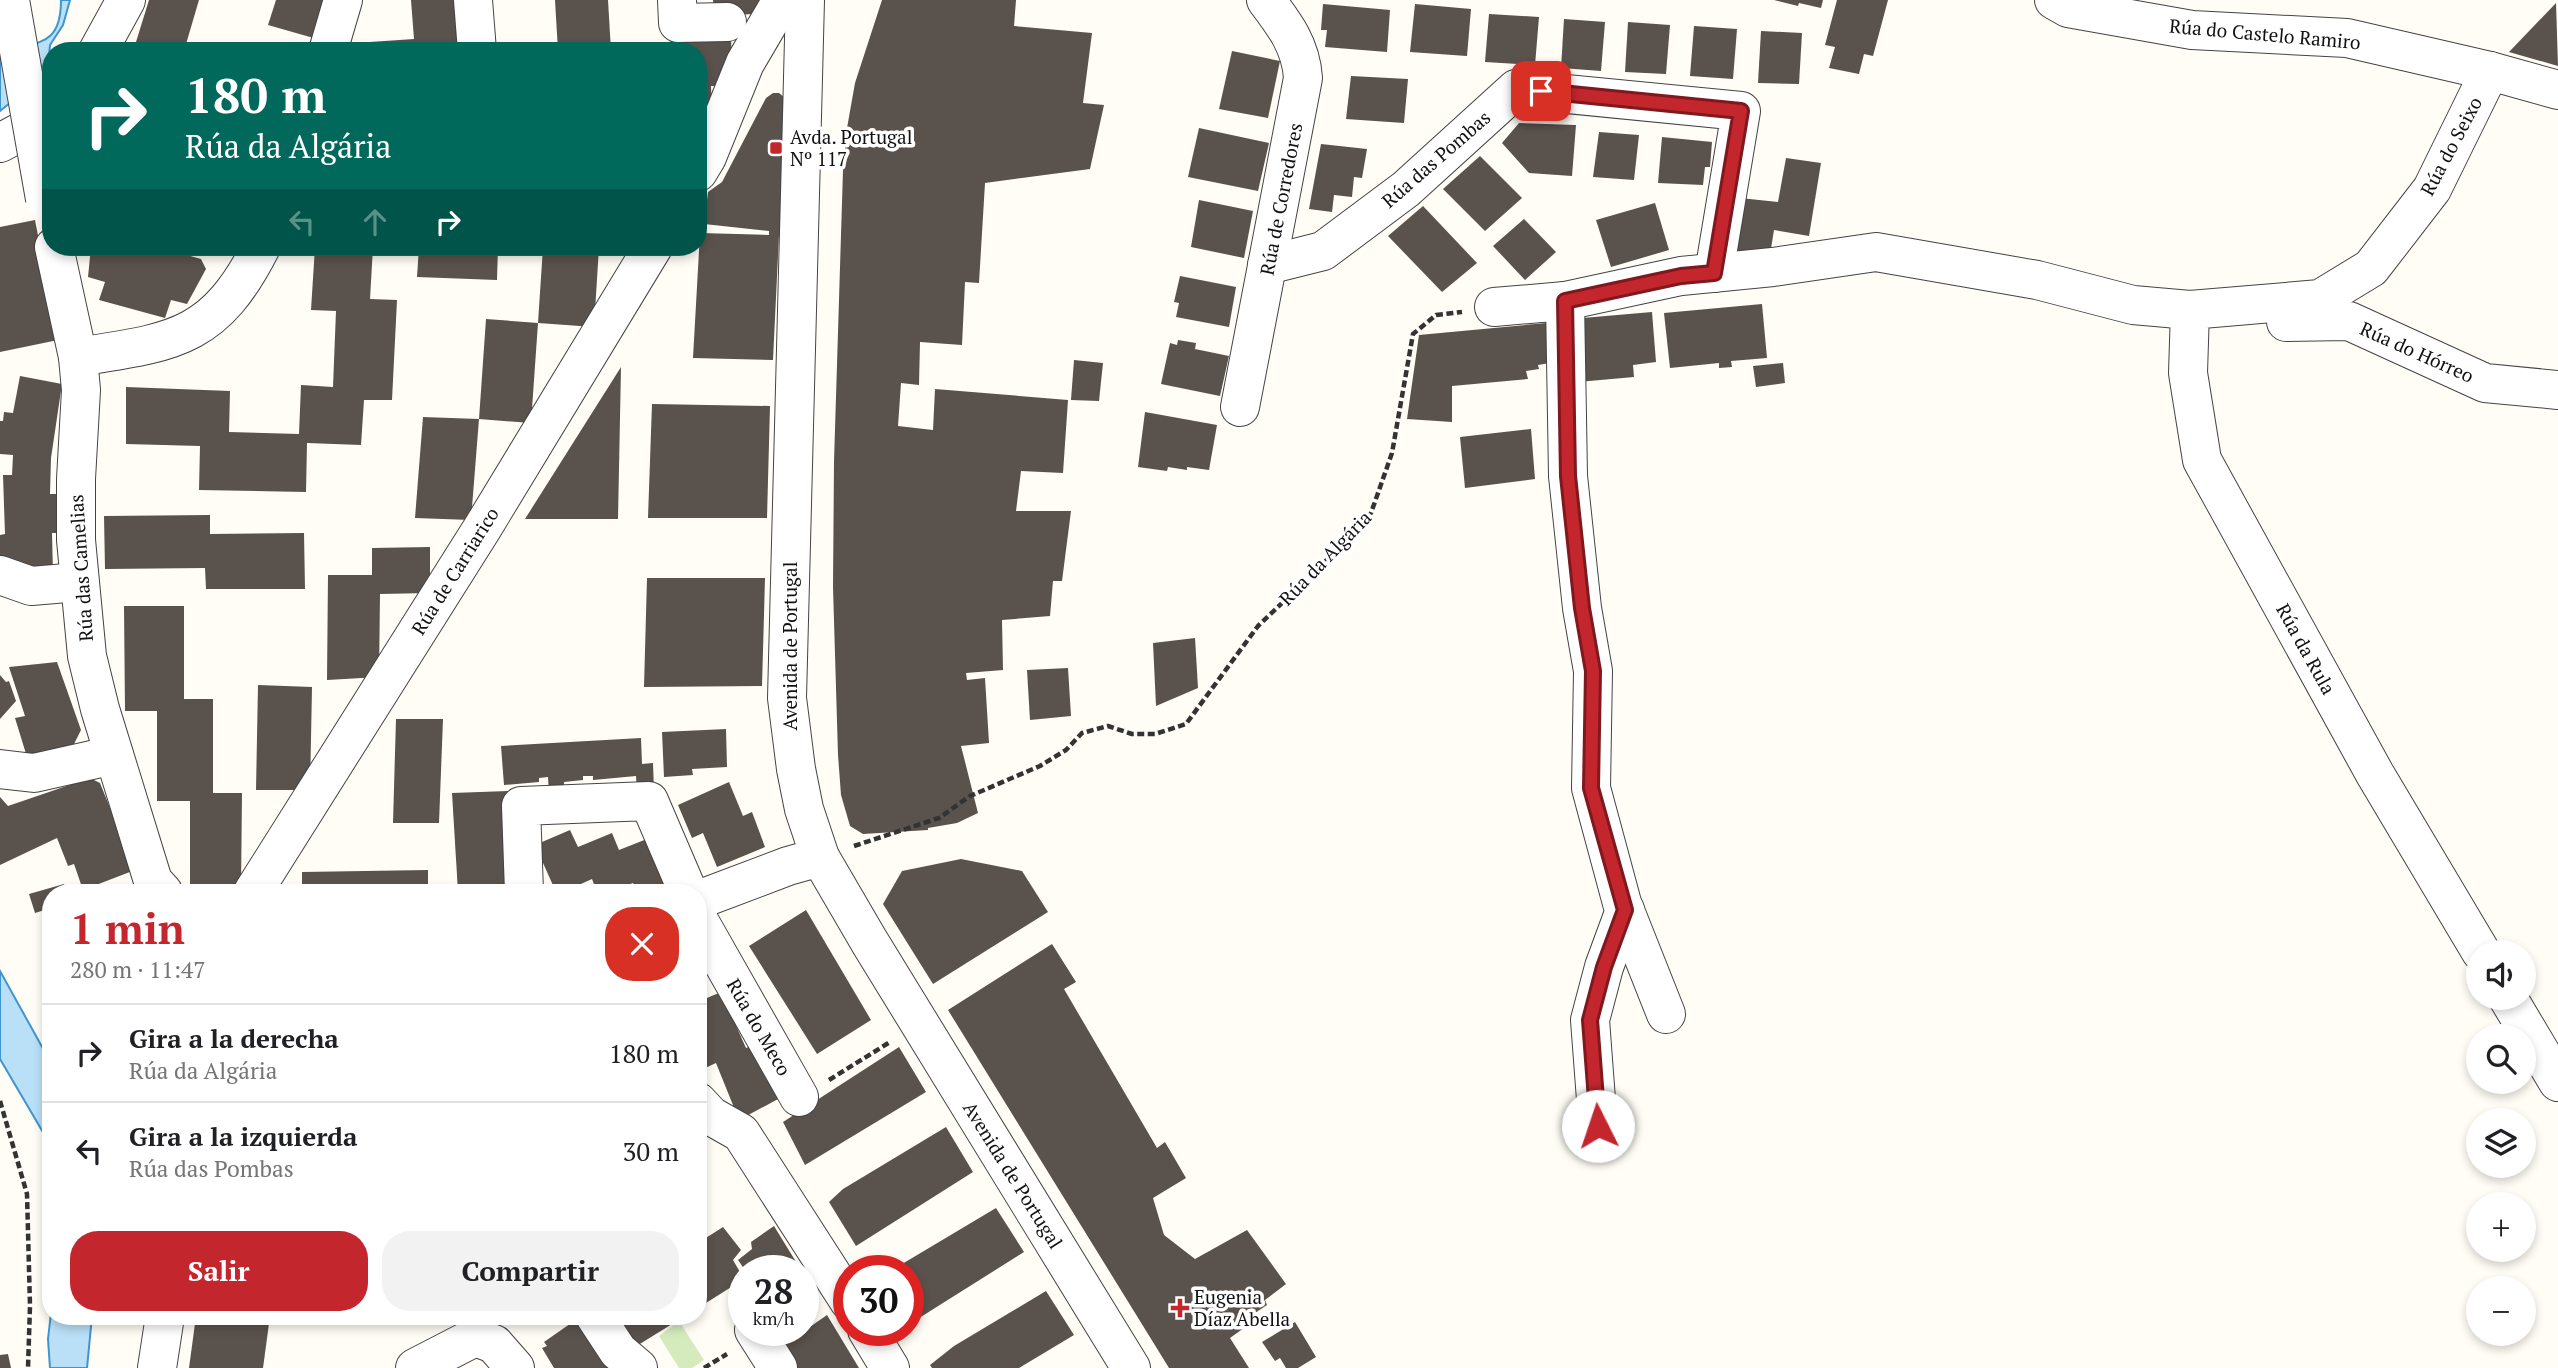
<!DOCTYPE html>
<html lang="es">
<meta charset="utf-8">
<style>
:root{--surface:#fff;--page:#f2f2f2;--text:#202124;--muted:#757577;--line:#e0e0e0;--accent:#c4262e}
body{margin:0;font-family:"PT Serif",serif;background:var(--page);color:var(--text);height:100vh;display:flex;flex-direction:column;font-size:26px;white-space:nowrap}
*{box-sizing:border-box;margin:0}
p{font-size:23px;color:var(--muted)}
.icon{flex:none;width:38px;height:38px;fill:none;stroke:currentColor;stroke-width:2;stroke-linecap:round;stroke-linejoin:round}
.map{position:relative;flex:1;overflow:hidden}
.side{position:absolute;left:42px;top:884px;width:665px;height:441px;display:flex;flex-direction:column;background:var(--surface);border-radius:28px;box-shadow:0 4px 10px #0003}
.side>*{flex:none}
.top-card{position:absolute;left:42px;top:42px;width:665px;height:214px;border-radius:28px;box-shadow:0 4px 10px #0003;background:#00695c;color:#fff;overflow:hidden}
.buttons{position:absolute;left:2466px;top:940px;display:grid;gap:14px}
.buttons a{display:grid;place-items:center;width:70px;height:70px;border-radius:50%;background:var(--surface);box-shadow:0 4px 10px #0003;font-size:35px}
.speed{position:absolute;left:728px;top:1255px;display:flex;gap:14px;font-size:35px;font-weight:700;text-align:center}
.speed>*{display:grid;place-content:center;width:91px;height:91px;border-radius:50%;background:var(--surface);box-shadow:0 4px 10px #0003;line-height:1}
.speed small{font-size:18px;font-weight:400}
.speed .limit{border:10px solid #d22;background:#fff;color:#111}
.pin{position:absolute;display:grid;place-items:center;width:60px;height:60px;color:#fff;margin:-30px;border-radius:14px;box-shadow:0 4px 10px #0006}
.me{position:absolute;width:77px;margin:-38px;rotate:356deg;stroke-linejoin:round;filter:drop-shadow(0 0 5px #0008)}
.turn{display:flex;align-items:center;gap:24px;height:147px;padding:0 28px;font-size:32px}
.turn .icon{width:91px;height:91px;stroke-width:2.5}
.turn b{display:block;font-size:49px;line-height:60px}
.lanes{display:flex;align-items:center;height:66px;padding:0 28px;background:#0003;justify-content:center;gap:35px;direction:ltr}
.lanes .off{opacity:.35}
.round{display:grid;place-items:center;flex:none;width:74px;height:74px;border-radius:28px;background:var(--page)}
.headline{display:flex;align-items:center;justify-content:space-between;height:119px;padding:0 28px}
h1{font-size:42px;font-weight:700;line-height:52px;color:var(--accent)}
.action{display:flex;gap:14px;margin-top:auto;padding:14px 28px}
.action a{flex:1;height:80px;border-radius:28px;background:var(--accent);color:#fff;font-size:28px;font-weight:700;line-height:80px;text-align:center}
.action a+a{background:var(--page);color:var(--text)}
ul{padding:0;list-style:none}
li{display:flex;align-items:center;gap:21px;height:98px;padding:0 28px;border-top:2px solid var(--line)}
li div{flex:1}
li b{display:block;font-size:26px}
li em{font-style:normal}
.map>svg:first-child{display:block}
.green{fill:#d5ebbd}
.water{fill:#b9e0f7;stroke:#3f96cf;stroke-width:2}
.building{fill:#5a524d}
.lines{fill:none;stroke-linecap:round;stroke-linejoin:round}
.minor-casing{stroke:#444;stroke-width:40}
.path{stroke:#333;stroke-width:4.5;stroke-dasharray:7 3.5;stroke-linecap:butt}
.minor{stroke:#fff;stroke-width:38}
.minor-bridge-casing{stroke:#444;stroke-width:40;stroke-linecap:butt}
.minor-bridge{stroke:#fff;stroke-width:38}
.route-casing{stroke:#7f191e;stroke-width:18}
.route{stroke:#c4262e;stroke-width:12}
.poi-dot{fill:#c4262e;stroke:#fff;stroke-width:2.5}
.labels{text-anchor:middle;stroke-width:7;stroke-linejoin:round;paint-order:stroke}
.street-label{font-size:19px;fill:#111;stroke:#fff}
.poi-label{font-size:19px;fill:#111;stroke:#fff;text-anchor:start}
</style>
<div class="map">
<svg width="2558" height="1368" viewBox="0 0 2558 1368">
<rect width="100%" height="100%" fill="#fffdf5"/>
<path class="green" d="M 679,1321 L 704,1360 L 692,1368 L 679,1368 L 659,1336 Z"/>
<g class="water">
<path d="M 61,0 L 70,0 L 63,25 L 50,45 L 48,66 L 21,94 L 0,111 L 0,55 C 33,39 61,51 61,0 Z"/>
<path d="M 0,971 L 51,1063 L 51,1160 L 44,1134 L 0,1059 Z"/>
<path d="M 51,1313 L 51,1316 L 92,1316 L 87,1368 L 50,1368 L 48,1339 Z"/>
</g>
<g class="building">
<path d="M 149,0 L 199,0 L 184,51 L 162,51 L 136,42 Z"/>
<path d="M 276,0 L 329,0 L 317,39 L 268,25 Z"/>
<path d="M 411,0 L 459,0 L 463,51 L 371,51 L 370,42 L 414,39 Z"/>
<path d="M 555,0 L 608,0 L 611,51 L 558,51 Z"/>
<path d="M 713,0 L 772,0 L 772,13 L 714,16 Z"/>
<path d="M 882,0 L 1016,0 L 1014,26 L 1092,33 L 1083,103 L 1104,105 L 1090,169 L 985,183 L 979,283 L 965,282 L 962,345 L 920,342 L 919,385 L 901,383 L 898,426 L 933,430 L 935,389 L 1068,400 L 1063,473 L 1021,471 L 1016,511 L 1071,511 L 1062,581 L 1053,581 L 1050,616 L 1002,620 L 1003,670 L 966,673 L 967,680 L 985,678 L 989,743 L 961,746 L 978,813 L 957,823 L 928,828 L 928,830 L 863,834 L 850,826 L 841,795 L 838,755 L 833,587 L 834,462 L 843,170 L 847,128 L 855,83 Z"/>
<path d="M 1774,0 L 1823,0 L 1821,8 L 1799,3 L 1798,6 Z"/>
<path d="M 1837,0 L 1888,0 L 1873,56 L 1864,54 L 1859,74 L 1829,68 L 1835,47 L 1825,45 Z"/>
<path d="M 2556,3 L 2558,66 L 2509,52 Z"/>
<path d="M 1323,4 L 1390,10 L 1387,52 L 1325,47 L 1327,30 L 1321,30 Z"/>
<path d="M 1415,4 L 1471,9 L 1467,56 L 1410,52 Z"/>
<path d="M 1489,14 L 1539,17 L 1535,65 L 1485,62 Z"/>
<path d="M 1564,19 L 1605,22 L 1601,71 L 1561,68 Z"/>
<path d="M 1628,22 L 1670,25 L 1666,74 L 1625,72 Z"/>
<path d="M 1694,26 L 1737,29 L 1733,79 L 1690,76 Z"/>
<path d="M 1761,31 L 1802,33 L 1799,84 L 1758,83 Z"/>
<path d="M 731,32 L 732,86 L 711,86 L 712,124 L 698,124 L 698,51 L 671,51 L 670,33 Z"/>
<path d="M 1232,51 L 1280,61 L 1268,118 L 1219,109 Z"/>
<path d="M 1351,76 L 1408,79 L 1404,123 L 1346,119 Z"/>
<path d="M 773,93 L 779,93 L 784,97 L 782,235 L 779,235 L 773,360 L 693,358 L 700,233 L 769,235 L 769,231 L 704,224 L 708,192 L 722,182 L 766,98 Z"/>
<path d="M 1519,123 L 1576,125 L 1572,176 L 1529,173 L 1502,143 Z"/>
<path d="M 1199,128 L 1269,143 L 1258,191 L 1188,177 Z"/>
<path d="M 1599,132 L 1639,135 L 1634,180 L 1593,177 Z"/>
<path d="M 1662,137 L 1712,142 L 1710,167 L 1705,167 L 1703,185 L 1658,183 Z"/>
<path d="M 1321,144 L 1367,149 L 1362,178 L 1354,177 L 1352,197 L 1334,195 L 1332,212 L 1309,209 Z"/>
<path d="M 1480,156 L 1522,198 L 1485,231 L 1443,189 Z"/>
<path d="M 1786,158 L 1821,163 L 1809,236 L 1774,230 L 1770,255 L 1737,252 L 1740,198 L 1778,202 Z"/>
<path d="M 1199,200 L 1253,211 L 1244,258 L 1191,247 Z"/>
<path d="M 1655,203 L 1669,250 L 1611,267 L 1596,220 Z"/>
<path d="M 1423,206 L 1477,263 L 1442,292 L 1388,236 Z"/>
<path d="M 1524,219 L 1556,252 L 1525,280 L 1493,246 Z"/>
<path d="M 35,220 L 58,340 L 0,352 L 0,227 Z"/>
<path d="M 91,247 L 158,247 L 201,259 L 206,269 L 187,304 L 171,300 L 165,318 L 99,300 L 105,282 L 88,277 Z"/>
<path d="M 315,247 L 373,247 L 370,299 L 397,300 L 392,400 L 364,400 L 361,445 L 307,443 L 306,492 L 199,490 L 200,446 L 126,444 L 126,387 L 230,391 L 229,432 L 299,434 L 301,385 L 333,387 L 336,311 L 311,310 Z"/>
<path d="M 419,247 L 498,247 L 497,280 L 417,277 Z"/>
<path d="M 543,247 L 599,247 L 594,327 L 538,323 L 531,423 L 479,419 L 486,319 L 538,323 Z"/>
<path d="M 1180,276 L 1236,287 L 1229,327 L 1176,317 L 1179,303 L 1174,302 Z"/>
<path d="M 1762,304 L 1767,358 L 1731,361 L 1732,367 L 1719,368 L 1719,363 L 1670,368 L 1664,313 Z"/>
<path d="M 1652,312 L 1656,362 L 1633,365 L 1634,377 L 1578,382 L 1571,319 Z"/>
<path d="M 1546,323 L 1550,363 L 1538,365 L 1539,369 L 1526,371 L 1528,379 L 1452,386 L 1452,422 L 1407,419 L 1419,335 Z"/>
<path d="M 1178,340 L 1196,343 L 1195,349 L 1229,356 L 1220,396 L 1161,384 L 1170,343 L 1177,345 Z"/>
<path d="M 1074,360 L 1103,363 L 1099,401 L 1071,400 Z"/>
<path d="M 1783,363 L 1785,383 L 1756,387 L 1753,366 Z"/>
<path d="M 621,367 L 618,519 L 525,519 Z"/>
<path d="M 20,376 L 62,384 L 51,458 L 50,494 L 58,494 L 59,533 L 52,533 L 53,574 L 0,569 L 0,535 L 5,534 L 3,475 L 12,475 L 13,455 L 0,454 L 0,421 L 3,421 L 4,412 L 13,413 Z"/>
<path d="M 652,404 L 770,406 L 767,518 L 648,518 Z"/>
<path d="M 1145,412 L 1217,425 L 1209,470 L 1187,467 L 1187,470 L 1168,467 L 1167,471 L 1138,467 Z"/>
<path d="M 423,417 L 479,419 L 471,520 L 415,518 Z"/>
<path d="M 1531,429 L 1535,479 L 1465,488 L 1460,437 Z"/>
<path d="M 210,515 L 210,534 L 304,533 L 305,589 L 206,589 L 205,568 L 105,569 L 104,516 Z"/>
<path d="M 430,547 L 430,593 L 380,594 L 379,677 L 327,680 L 328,575 L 372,575 L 372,548 Z"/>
<path d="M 647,578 L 765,578 L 762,686 L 644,687 Z"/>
<path d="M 124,606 L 184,606 L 184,699 L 213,699 L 213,793 L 242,793 L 241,887 L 190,889 L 190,801 L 157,801 L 157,711 L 125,711 Z"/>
<path d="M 1195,638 L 1198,688 L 1156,706 L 1153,643 Z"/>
<path d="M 57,662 L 81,730 L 74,744 L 27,757 L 15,718 L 25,716 L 9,667 Z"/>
<path d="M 1068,668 L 1071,716 L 1030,720 L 1027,670 Z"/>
<path d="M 0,675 L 6,682 L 9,681 L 16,701 L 0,719 Z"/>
<path d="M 258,685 L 312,687 L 310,790 L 256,790 Z"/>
<path d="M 396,719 L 443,719 L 439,823 L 393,823 Z"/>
<path d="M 726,729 L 727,767 L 692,769 L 693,775 L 664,777 L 662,732 Z"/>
<path d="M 641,738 L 642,764 L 653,763 L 654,791 L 637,792 L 636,776 L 593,780 L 593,776 L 583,776 L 583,780 L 564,782 L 564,794 L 549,795 L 548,777 L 539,778 L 539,782 L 504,785 L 501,746 Z"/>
<path d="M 90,778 L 100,783 L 135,870 L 83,890 L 74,864 L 68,866 L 57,838 L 0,865 L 0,797 L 8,806 Z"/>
<path d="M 729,782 L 743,816 L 752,812 L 765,847 L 717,867 L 703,833 L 692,838 L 678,805 Z"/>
<path d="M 508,791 L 507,890 L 458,892 L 452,793 Z"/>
<path d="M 570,830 L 578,847 L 612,833 L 619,850 L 657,835 L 679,887 L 666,892 L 637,892 L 633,883 L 611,892 L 597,892 L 592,879 L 563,892 L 556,892 L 535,845 Z"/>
<path d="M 961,859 L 1022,871 L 1048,912 L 933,984 L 883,904 L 902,871 Z"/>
<path d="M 428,870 L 428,892 L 302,892 L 302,872 Z"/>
<path d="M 64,884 L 67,892 L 51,892 L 51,908 L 35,913 L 29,894 Z"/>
<path d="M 806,910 L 871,1020 L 817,1054 L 749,946 Z"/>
<path d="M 1052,944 L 1076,982 L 1064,989 L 1157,1148 L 1165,1142 L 1186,1178 L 1153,1198 L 1164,1235 L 1195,1259 L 1247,1230 L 1286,1284 L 1265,1300 L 1267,1305 L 1255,1313 L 1257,1315 L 1242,1326 L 1244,1328 L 1230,1338 L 1249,1368 L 1169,1368 L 948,1010 Z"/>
<path d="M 698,978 L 707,998 L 721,992 L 746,1048 L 758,1043 L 780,1098 L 739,1120 L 716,1063 L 703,1069 L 698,1059 Z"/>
<path d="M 899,1047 L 926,1092 L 805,1165 L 783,1122 Z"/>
<path d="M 946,1127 L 973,1172 L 856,1246 L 829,1202 L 843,1189 Z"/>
<path d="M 996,1208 L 1024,1252 L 908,1325 L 908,1270 L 892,1270 Z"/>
<path d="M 774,1226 L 801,1270 L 745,1270 L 738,1260 L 752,1249 L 751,1242 Z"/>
<path d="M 723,1227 L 741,1250 L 733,1260 L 744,1279 L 698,1308 L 698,1243 Z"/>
<path d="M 1046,1291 L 1074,1335 L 1019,1368 L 932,1368 L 930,1365 L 954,1346 Z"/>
<path d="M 827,1315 L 859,1368 L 797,1368 L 784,1345 Z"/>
<path d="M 196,1316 L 270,1316 L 263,1368 L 189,1368 Z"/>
<path d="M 616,1316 L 685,1316 L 635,1347 Z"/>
<path d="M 577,1319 L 615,1368 L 554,1368 L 542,1348 L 547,1346 L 544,1342 Z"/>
<path d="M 1295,1322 L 1316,1357 L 1298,1368 L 1286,1368 L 1280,1358 L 1275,1361 L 1262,1342 Z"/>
<path d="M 8,1354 L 11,1368 L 0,1368 L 0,1355 Z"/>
</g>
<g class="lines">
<g class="minor-casing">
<g id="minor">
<path d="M 473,0 L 477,51"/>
<path d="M 677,0 L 678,23 L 727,22"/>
<path d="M 805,0 L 787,698 L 796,769 L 804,809 L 820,857 L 869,941 L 1131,1368"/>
<path d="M 2054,0 L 2068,8 L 2192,30 L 2347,38 L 2490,71 L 2558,90"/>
<path d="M 98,51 L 126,0"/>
<path d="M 328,51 L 343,0"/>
<path d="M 0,143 L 24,130 L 51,107"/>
<path d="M 698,172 L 707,157 L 745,63 L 782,0"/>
<path d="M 54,247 L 78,357 L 81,390 L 76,479 L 76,540 L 87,656 L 100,709 L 153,881 L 163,892"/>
<path d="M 1267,265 L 1323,251 L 1406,189 L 1516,89 L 1741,111 L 1714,273"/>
<path d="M 1565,301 L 1568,476 L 1582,608 L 1593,671 L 1591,788 L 1622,903 L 1666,1014"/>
<path d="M 1494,307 L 1565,301 L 1681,276 L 1773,267 L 1876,252 L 2037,280 L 2133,305 L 2190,310"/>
<path d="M 2286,322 L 2349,321 L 2485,383 L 2558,390"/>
<path d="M 78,357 C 173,342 214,340 261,247"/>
<path d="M 1240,407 L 1303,78 C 1301,46 1285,25 1266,0"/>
<path d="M 0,575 L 31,586 L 79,582"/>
<path d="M 0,769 L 34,773 L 114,755"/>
<path d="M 253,892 L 483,527 L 653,247"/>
<path d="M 524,892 L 521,806 L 649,801 L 688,892"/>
<path d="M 698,900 L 788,866 L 820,857"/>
<path d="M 698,919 L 799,1097"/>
<path d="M 2481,952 L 2375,774 L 2202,460 L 2188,373 L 2190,310 L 2320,299 L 2371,268 L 2432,189 L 2490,71"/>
<path d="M 2508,998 L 2558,1082"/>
<path d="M 698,1102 L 711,1116 L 741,1133 L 849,1301"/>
<path d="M 1598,1126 L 1590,1020 L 1604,967 L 1625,910"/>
<path d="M 595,1316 L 618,1351 L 638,1368"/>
<path d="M 754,1330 L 778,1368"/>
<path d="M 867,1330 L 890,1368"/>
<path d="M 475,1337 L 494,1344 L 515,1368"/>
<path d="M 157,1368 L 165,1316"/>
<path d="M 415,1368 L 475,1337"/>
</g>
</g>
<g class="path">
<path d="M 854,846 L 939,818 L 970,796 L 1040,766 L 1066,750 L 1082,733 L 1108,726 L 1132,734 L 1155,734 L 1186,724 L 1258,626 L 1321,566 L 1371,513 L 1392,453 L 1413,334 L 1436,315 L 1462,312"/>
<path d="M 829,1080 L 890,1042"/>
<path d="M 0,1101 L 27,1194 L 30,1306 L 28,1368"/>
<path d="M 803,1319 L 814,1312"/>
<path d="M 704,1368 L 727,1354"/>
</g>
<use href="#minor" class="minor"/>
<g class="minor-bridge-casing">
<path id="minor-bridge" d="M 10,0 L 45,199"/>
</g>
<use href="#minor-bridge" class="minor-bridge"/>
</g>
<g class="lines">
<g class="route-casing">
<path id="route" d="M 1541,91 L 1741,111 L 1714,273 L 1681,276 L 1565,301 L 1568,476 L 1582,608 L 1593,671 L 1591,788 L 1625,910 L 1604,967 L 1590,1020 L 1598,1126"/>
</g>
<use href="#route" class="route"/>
</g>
<g class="poi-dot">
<rect x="769" y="141" width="14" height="14" rx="3.5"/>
<path d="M1176.5 1297.5h7v7h7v7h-7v7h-7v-7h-7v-7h7z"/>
</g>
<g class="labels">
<g class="street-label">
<text transform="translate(2265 34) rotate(5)" y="7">Rúa do Castelo Ramiro</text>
<text transform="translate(2451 146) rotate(-62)" y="7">Rúa do Seixo</text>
<text transform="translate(1436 159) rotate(-41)" y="7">Rúa das Pombas</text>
<text transform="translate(1281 199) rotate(-79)" y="7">Rúa de Corredores</text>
<text transform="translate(2417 352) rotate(24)" y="7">Rúa do Hórreo</text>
<text transform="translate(1325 558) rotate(-46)" y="7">Rúa da Algária</text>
<text transform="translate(81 568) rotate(-94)" y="7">Rúa das Camelias</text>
<text transform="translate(455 571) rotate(-58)" y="7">Rúa de Carriarico</text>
<text transform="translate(790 646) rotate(-90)" y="7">Avenida de Portugal</text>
<text transform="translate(2306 649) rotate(61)" y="7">Rúa da Rula</text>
<text transform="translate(759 1027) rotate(60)" y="7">Rúa do Meco</text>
<text transform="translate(1013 1175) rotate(58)" y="7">Avenida de Portugal</text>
</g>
<g class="poi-label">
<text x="790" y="144">Avda. Portugal<tspan x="790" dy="22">Nº 117</tspan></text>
<text x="1194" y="1304">Eugenia<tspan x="1194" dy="22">Díaz Abella</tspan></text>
</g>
</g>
</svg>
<div class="buttons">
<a><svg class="icon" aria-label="sound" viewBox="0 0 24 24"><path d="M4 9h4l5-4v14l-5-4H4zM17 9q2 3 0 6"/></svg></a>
<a><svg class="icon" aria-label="search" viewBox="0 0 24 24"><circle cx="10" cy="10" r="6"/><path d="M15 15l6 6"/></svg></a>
<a><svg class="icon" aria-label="layers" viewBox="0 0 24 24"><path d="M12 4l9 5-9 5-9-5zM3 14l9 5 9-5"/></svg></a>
<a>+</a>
<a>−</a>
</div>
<div class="speed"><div>28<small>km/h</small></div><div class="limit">30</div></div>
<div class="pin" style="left:1541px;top:91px;background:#d93025"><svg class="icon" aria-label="arrive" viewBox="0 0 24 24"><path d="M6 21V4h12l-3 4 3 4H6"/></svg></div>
<svg class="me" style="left:1598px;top:1126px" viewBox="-20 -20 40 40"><circle r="19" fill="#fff"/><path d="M0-13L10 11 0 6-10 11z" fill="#c4262e"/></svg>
<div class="top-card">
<div class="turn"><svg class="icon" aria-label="right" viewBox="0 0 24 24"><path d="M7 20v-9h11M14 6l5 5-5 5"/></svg><div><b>180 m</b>Rúa da Algária</div></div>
<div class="lanes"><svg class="icon off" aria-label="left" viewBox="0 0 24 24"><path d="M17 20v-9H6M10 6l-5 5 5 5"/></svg><svg class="icon off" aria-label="ahead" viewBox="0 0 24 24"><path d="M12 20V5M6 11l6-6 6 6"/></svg><svg class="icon" aria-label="right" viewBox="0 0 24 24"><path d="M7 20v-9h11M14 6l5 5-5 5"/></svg></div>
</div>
<section class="side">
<div class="headline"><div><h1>1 min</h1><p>280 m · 11:47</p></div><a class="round" style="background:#d93025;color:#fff"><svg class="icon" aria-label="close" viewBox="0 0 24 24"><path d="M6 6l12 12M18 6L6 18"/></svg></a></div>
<ul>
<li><svg class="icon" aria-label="right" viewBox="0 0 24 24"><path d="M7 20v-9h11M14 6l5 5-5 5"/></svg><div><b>Gira a la derecha</b><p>Rúa da Algária</p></div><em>180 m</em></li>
<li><svg class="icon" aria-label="left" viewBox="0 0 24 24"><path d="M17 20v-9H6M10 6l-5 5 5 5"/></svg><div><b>Gira a la izquierda</b><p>Rúa das Pombas</p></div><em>30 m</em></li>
</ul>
<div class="action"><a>Salir</a><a>Compartir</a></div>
</section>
</div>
